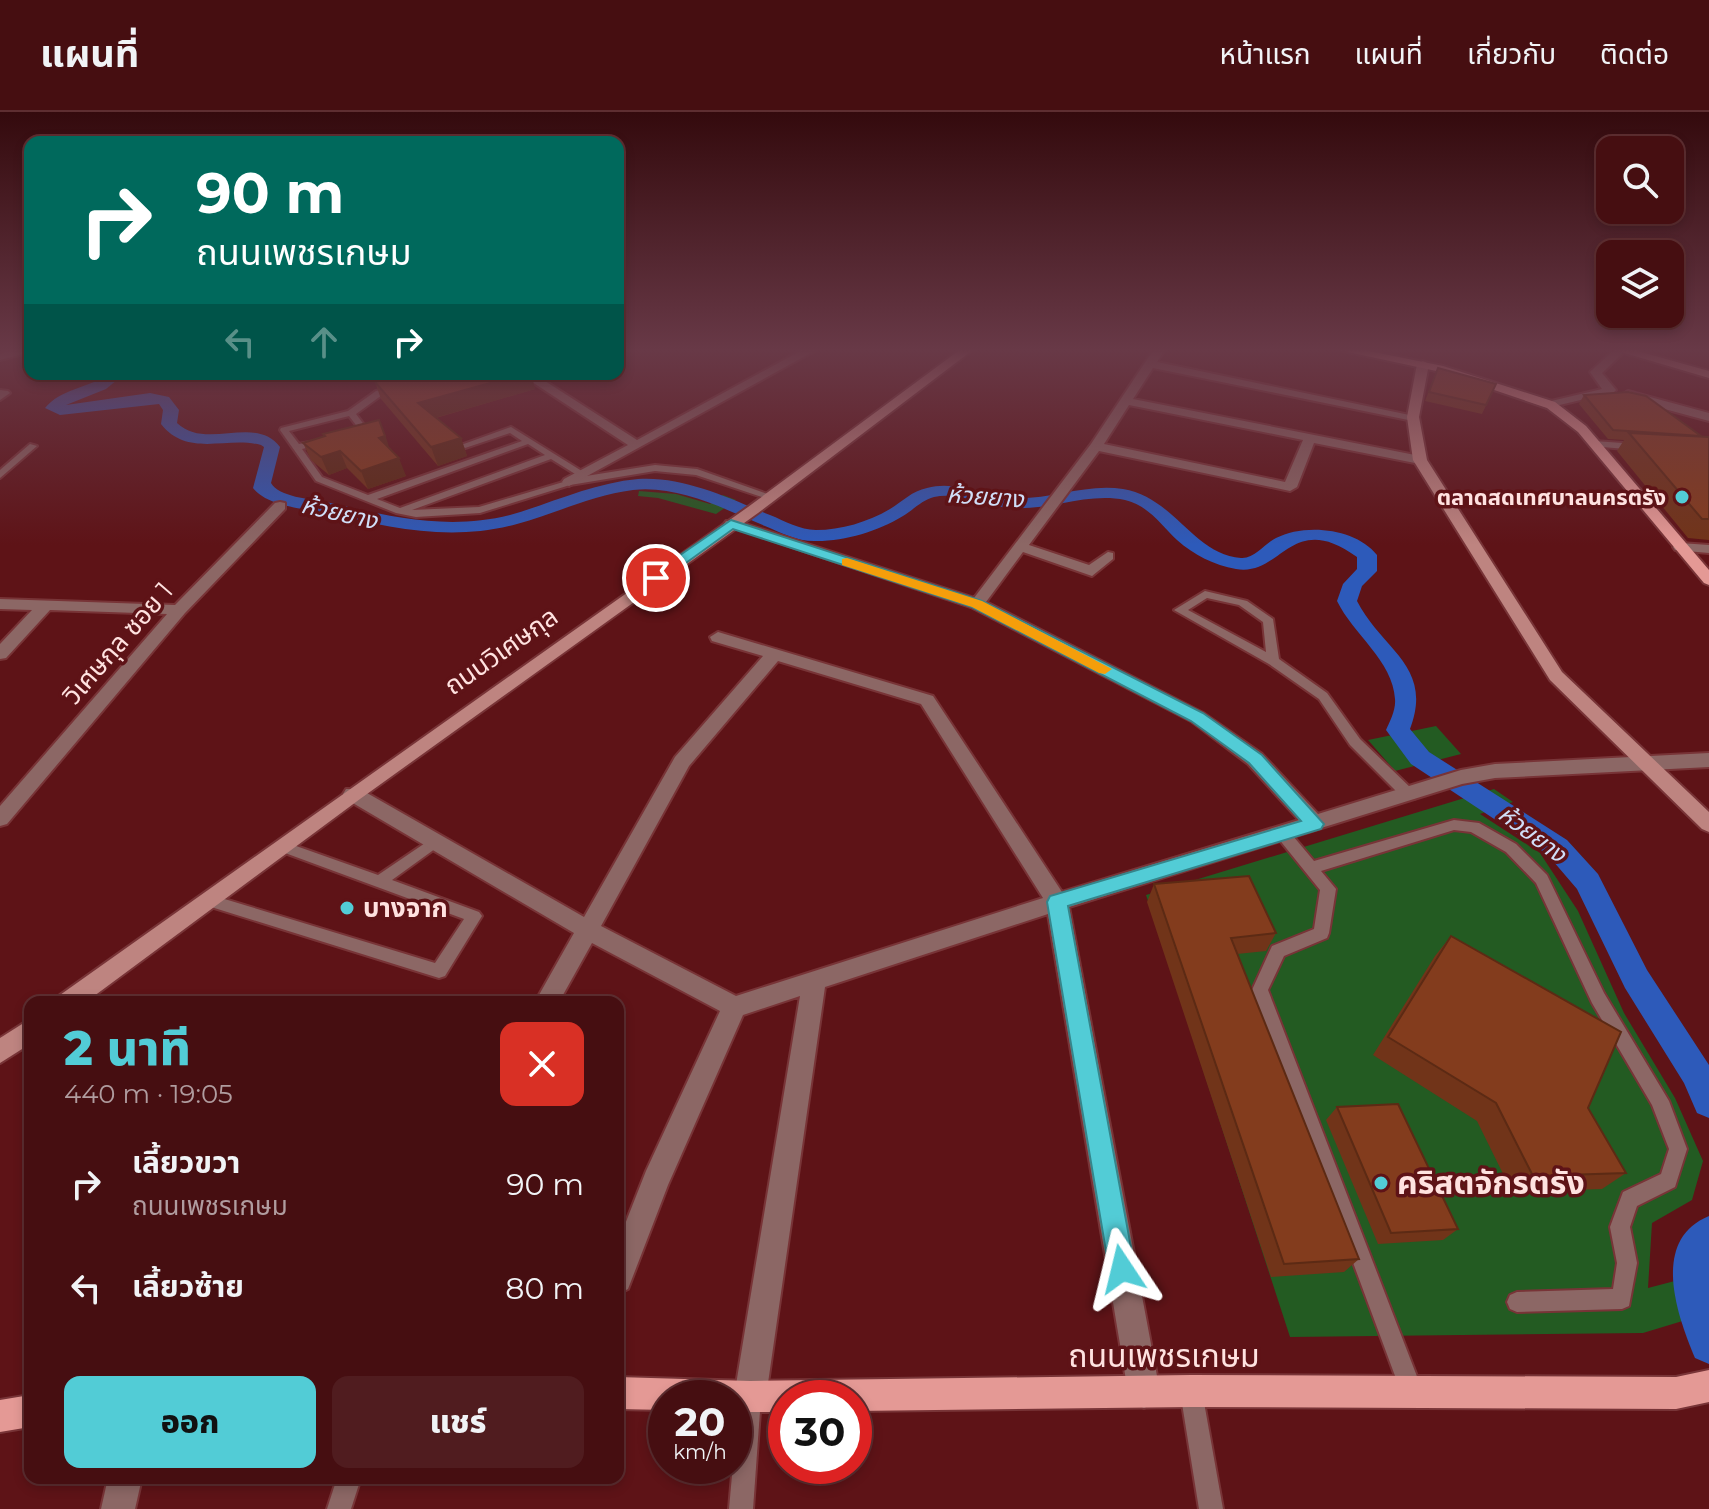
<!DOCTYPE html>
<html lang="th">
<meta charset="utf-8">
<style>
:root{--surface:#460e11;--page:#501c1f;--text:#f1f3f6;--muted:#b09c9f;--line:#5e2e31;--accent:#52ccd6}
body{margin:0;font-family:Montserrat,"Noto Sans Thai",sans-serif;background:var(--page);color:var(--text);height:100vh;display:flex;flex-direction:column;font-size:30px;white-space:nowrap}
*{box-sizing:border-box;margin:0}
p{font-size:26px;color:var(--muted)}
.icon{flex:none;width:44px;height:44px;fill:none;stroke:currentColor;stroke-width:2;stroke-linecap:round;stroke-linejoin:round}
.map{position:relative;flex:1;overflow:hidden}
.side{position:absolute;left:24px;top:884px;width:600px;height:488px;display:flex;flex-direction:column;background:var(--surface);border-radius:16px;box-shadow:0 4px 12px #0003,0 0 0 2px var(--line)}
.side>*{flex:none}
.hud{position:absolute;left:24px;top:24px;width:600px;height:244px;border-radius:16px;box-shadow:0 4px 12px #0003,0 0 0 2px var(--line);background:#00695c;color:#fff;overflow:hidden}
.fabs{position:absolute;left:1596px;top:24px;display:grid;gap:16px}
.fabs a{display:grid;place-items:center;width:88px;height:88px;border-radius:16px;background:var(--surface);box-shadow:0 4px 12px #0003,0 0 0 2px var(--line);font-size:40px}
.speed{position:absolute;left:648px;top:1268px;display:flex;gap:16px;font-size:40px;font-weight:700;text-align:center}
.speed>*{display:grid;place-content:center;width:104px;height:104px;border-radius:50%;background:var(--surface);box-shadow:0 4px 12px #0003,0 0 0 2px var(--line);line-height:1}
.speed small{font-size:20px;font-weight:400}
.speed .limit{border:12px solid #d22;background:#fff;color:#111}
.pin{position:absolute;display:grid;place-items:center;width:68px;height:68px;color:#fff;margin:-34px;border:4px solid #fff;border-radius:50%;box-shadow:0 2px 8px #0007}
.me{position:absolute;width:88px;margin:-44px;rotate:350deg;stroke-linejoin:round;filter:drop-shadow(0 0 6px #0008)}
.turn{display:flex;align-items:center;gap:28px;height:168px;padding:0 40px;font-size:36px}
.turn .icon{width:104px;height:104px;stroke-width:2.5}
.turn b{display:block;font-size:56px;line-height:68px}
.lanes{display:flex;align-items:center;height:76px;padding:0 40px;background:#0003;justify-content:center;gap:40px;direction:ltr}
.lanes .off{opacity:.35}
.round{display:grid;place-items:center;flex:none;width:84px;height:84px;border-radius:16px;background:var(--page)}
.head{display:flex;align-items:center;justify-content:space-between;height:136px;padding:0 40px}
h1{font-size:48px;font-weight:800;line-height:60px;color:var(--accent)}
.action{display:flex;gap:16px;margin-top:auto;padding:16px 40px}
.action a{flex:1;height:92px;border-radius:16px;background:var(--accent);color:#111;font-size:32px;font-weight:800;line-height:92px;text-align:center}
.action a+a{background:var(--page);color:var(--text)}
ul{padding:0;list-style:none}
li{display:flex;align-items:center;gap:24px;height:104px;padding:0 40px}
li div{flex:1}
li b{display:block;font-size:30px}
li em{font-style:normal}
header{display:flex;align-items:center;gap:48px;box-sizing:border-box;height:112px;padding:0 40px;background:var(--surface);border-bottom:2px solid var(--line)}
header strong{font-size:38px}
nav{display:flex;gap:44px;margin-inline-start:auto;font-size:28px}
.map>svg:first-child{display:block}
.green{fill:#235b22}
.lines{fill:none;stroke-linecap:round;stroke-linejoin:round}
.canal{fill:#2d5aba;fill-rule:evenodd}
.lane-casing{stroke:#783437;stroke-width:4}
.street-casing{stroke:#783437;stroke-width:4}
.secondary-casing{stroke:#783437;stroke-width:4}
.primary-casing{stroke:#783437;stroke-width:4}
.lane{fill:#8c6765;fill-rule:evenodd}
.street{fill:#8c6765;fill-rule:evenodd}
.secondary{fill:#be8480;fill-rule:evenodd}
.primary{fill:#e49995;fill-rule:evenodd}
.wall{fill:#713419}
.shaded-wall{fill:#5c2a14}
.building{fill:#833c1d;stroke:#5c2a14;stroke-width:2}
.route{fill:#52ccd6;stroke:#35858b;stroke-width:2}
.slow{fill:#f59e0b}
.poi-dot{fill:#52ccd6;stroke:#5e1317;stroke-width:3}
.labels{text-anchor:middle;stroke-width:7;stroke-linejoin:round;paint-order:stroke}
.far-poi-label{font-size:22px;font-weight:bold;fill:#ffe2e0;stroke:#5e1317;text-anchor:end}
.far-water-label{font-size:24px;font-style:italic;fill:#d0def7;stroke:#5e1317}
.street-label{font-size:26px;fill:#ffe2e0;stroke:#5e1317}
.poi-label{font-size:26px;font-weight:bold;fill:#ffe2e0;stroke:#5e1317;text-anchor:start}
.near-poi-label{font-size:32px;font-weight:bold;fill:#ffe2e0;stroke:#5e1317;text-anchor:start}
.near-street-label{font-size:32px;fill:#ffe2e0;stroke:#5e1317}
</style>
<header>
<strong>แผนที่</strong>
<nav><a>หน้าแรก</a><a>แผนที่</a><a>เกี่ยวกับ</a><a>ติดต่อ</a></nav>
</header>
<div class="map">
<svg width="1709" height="1397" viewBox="0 0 1709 1397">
<rect width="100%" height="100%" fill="#5e1317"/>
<g class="green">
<path d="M 639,379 L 676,382 L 710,392 L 723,383 L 736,388 L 716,402 L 658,386 L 638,384 Z"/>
<path d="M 1436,614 L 1461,642 L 1395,659 L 1368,628 Z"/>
<path d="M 1494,677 L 1513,690 L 1480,702 L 1540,741 L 1578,799 L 1624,901 L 1675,986 L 1703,1049 L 1692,1088 L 1652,1111 L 1648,1176 L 1709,1160 L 1709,1201 L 1643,1221 L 1290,1225 L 1146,783 Z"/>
</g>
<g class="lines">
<g class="canal">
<path d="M 42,262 L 94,262 C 84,270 52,270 42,262 Z"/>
<path d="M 104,262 L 122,264 L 106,277 L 66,293 L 150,281 L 169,285 L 179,298 L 177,311 C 206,339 256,302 280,335 L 271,371 C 279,385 310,387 326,390 C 388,404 446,419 510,403 C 552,391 593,371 638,367 C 683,364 729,386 770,403 C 785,409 800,418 816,418 C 841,418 868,410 890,397 C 903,389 912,379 927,376 C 955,368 981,383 1010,386 C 1048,389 1085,371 1123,377 C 1174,385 1194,443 1241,446 C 1255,447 1264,432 1276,426 C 1305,411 1356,416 1377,443 L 1377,459 L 1362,474 L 1357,489 C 1382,538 1434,554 1410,617 L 1429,640 L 1567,728 L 1598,762 L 1647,858 L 1709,953 L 1709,1006 L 1697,1001 L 1684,971 L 1625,876 L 1577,777 L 1547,742 L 1411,652 L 1386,618 C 1390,609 1396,598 1395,587 C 1393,549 1353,522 1337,489 L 1343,472 L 1357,457 L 1357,445 C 1291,397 1282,465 1236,457 C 1214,453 1194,443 1177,428 C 1161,413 1148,393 1125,388 C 1087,380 1049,399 1011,396 C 986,395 959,379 934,385 C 922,388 913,398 903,404 C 878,419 846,429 817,429 C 798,430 782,421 765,414 C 724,397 679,373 633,378 C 592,383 555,402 517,412 C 450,430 392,416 326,401 C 303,396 269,395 253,376 L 264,335 L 261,333 C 226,324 188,346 161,312 L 163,298 L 159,292 L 60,303 L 45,296 C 61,277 85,277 105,264 Z"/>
<path d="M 1709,1104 L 1709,1252 L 1695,1246 C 1677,1203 1650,1128 1709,1104 Z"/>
</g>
<g class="lane-casing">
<g id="lane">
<path d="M 394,275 L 397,275 L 397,279 L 382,283 L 356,302 L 368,318 L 367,320 L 350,323 L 350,319 L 359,317 L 349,304 L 289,319 L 299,332 L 325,327 L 325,331 L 302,337 L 322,365 L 368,383 L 522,329 L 510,321 L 465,336 L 461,333 L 511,315 L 585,361 L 586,364 L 655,353 L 697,357 L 776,385 L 768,387 L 696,363 L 655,359 L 570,373 L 480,401 L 416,405 L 396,401 L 316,369 L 280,318 L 281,316 L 348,299 L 376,279 ZM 528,332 L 545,343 L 400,396 L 377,387 ZM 551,347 L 580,365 L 479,395 L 412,398 Z"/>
<path d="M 1594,329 L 1637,332 L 1641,335 L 1637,338 L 1591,334 L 1590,332 Z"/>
<path d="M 30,332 L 37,334 L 0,366 L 0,358 Z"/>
<path d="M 1205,479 L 1247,489 L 1273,507 L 1279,547 L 1327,581 L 1360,627 L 1414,679 L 1416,683 L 1414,687 L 1404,687 L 1350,633 L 1319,587 L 1269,552 L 1174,498 ZM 1207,486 L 1239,493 L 1263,510 L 1266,540 L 1188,498 Z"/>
<path d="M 1454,708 L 1479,711 L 1516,732 L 1547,763 L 1604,881 L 1669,989 L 1687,1037 L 1675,1075 L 1637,1094 L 1630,1115 L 1637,1151 L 1629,1194 L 1622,1197 L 1517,1200 L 1510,1197 L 1507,1190 L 1510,1183 L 1517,1180 L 1613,1177 L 1617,1151 L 1610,1115 L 1623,1080 L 1661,1062 L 1669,1037 L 1652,993 L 1592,891 L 1536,771 L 1506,740 L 1471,720 L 1454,718 L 1321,759 L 1336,777 L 1329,821 L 1327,826 L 1284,844 L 1268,878 L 1423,1280 L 1420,1288 L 1412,1291 L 1404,1288 L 1401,1280 L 1252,878 L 1272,834 L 1314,817 L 1320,778 L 1278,726 L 1276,722 L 1278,718 L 1288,718 L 1314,749 Z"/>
<path d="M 434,725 L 439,726 L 441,730 L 439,734 L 392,768 L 479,800 L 482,804 L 445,864 L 439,866 L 208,794 L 203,792 L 200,788 L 203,784 L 208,782 L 435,851 L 464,807 L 277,738 L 275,734 L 277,730 L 282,729 L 378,763 Z"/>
<path d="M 1191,1268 L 1199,1271 L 1202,1279 L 1223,1397 L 1199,1397 L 1180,1279 L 1183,1271 Z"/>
<path d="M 750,1274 L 758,1277 L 761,1285 L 753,1397 L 729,1397 L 739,1285 L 742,1277 Z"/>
<path d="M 337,1366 L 361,1366 L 351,1397 L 327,1397 Z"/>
</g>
</g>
<g class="street-casing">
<g id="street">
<path d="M 16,237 L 30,237 L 30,240 L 0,248 L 0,242 Z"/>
<path d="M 804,237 L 818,237 L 569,374 L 562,370 L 564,367 L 628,333 L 520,262 L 534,262 L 637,328 Z"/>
<path d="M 1154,237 L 1165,237 L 1157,250 L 1419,305 L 1413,309 L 1153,256 L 1133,287 L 1420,344 L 1427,348 L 1420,352 L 1314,331 L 1297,375 L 1290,379 L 1099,339 L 1029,433 L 1089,453 L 1108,440 L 1113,441 L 1113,447 L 1092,464 L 1023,440 L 986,490 L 1203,601 L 1262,642 L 1318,702 L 1461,658 L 1495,652 L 1709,641 L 1709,655 L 1495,666 L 1462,672 L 1069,795 L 1160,1280 L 1155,1291 L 1144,1296 L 1133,1291 L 1128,1280 L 1048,802 L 825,875 L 766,1285 L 761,1296 L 750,1301 L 739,1296 L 734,1285 L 800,884 L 743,903 L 668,1073 L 628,1177 L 618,1182 L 618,1130 L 646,1059 L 720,899 L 592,831 L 559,890 L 535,890 L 574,821 L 346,687 L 343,682 L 346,677 L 360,677 L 584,805 L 675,645 L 763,544 L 712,529 L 710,525 L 718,520 L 933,584 L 1062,780 L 1299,708 L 1248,652 L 1191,609 L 971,495 L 724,412 L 726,409 L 736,409 L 974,486 L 1091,332 ZM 1129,293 L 1303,328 L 1285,370 L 1104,332 ZM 778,549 L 921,592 L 1043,786 L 736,884 L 601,814 L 689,654 Z"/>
<path d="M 1615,237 L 1625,239 L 1602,261 L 1616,278 L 1614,280 L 1547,296 L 1547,290 L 1602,277 L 1590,260 Z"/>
<path d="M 0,278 L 8,279 L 10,281 L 0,288 Z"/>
<path d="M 1628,279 L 1709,301 L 1709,309 L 1624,286 L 1622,283 Z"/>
<path d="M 280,390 L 285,391 L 285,397 L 185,501 L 7,712 L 0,714 L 0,694 L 167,502 L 50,498 L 6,546 L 0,547 L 0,532 L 32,498 L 0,497 L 0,487 L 175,493 L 275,391 Z"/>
<path d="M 1680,431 L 1709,433 L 1709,441 L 1675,438 L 1673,435 Z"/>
<path d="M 108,1366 L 142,1366 L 135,1397 L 101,1397 Z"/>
</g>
</g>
<g class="secondary-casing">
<g id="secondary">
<path d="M 961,237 L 974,237 L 758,401 L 360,687 L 86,890 L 56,890 L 60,883 L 748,395 Z"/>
<path d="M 1611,237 L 1630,237 L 1709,259 L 1709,266 Z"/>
<path d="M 1423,249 L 1429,252 L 1419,305 L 1427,348 L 1562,560 L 1709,700 L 1709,720 L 1702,717 L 1550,568 L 1413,348 L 1407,305 L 1417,252 Z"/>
<path d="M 30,907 L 30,932 L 0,951 L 0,926 Z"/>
</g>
</g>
<g class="primary-casing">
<g id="primary">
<path d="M 1334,237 L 1359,237 L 1443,254 L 1555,290 L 1586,314 L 1709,458 L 1709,473 L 1704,471 L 1578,320 L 1547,296 L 1441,260 Z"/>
<path d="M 1709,1258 L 1709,1290 L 1676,1297 L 1191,1295 L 854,1299 L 854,1286 L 786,1286 L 786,1300 L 734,1300 L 734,1286 L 666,1286 L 666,1298 L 618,1297 L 618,1265 L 750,1269 L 1191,1263 L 1676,1265 Z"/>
<path d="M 30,1283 L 30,1315 L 0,1320 L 0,1288 Z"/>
</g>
</g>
<use href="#lane" class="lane"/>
<use href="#street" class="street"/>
<use href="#secondary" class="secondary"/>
<use href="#primary" class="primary"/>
</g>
<g class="wall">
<path d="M 1438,256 L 1496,272 L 1482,302 L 1425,289 Z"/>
<path d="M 403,262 L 531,262 L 535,277 L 436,306 L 461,326 L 467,344 L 438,354 L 381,287 L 375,270 Z"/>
<path d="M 1584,283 L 1701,324 L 1700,325 L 1709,325 L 1709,428 L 1688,426 L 1617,339 L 1624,328 L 1608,327 L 1579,292 Z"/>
<path d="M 323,322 L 390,336 L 406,364 L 368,377 L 347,356 L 329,363 L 311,348 L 303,331 L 324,324 Z"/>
<path d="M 1154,772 L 1276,821 L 1266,839 L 1237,842 L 1359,1147 L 1344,1160 L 1271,1165 L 1147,790 Z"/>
<path d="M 1451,824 L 1588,996 L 1626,1061 L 1602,1077 L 1512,1080 L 1477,1009 L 1373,943 L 1435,844 Z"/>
<path d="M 1337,995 L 1458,1117 L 1443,1128 L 1378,1132 L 1326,1008 Z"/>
</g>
<g class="shaded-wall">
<path d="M 523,262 L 531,262 L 535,277 L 424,309 L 418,291 Z"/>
<path d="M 379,308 L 386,325 L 391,342 L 379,326 Z"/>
<path d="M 461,326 L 467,344 L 438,354 L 431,335 Z"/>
<path d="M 340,339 L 347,356 L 329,363 L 321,345 Z"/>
<path d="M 399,346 L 406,364 L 368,377 L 361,359 Z"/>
</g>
<g class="building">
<path d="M 1438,256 L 1496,272 L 1486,293 L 1429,280 Z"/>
<path d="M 403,262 L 523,262 L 418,291 L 461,326 L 431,335 L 375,270 Z"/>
<path d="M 1628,280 L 1646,284 L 1701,324 L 1613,318 L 1584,283 Z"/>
<path d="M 379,308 L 385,324 L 379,326 L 399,346 L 361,359 L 340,339 L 321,345 L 303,331 L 325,324 L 323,322 Z"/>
<path d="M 1629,321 L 1709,325 L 1709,407 L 1702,407 Z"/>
<path d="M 1249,764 L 1276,821 L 1231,826 L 1359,1147 L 1284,1152 L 1154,772 Z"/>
<path d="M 1451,824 L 1621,920 L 1588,996 L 1626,1061 L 1533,1064 L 1496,991 L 1388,925 Z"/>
<path d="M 1398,992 L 1458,1117 L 1391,1121 L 1337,995 Z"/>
</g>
<linearGradient id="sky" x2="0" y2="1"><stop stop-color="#340a0d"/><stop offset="0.55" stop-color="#683947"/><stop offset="1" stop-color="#683947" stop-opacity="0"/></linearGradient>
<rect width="1709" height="433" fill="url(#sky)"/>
<path class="route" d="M 731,408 L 982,489 L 1203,601 L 1262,643 L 1324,712 L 1321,717 L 1068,794 L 1135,1157 L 1131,1167 L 1122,1170 L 1113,1167 L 1109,1157 L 1047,790 L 1050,784 L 1057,782 L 1301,709 L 1249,651 L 1191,609 L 972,495 L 733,417 L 661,469 L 651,469 L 651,463 Z"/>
<path class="slow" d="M 847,446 L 982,489 L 1112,557 L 1105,562 L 1099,561 L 972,495 L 842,453 L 842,447 Z"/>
<g class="poi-dot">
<circle cx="1682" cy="385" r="8"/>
<circle cx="347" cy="796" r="8"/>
<circle cx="1381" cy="1071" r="8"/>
</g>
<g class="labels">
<g class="far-poi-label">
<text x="1666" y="393">ตลาดสดเทศบาลนครตรัง</text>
</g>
<g class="far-water-label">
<text transform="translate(985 385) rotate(4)" y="8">ห้วยยาง</text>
<text transform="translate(339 401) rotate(13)" y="8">ห้วยยาง</text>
<text transform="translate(1532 722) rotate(37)" y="8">ห้วยยาง</text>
</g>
<g class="street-label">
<text transform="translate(118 531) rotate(-49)" y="9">วิเศษกุล ซอย 1</text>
<text transform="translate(501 539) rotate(-35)" y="9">ถนนวิเศษกุล</text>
</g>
<g class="poi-label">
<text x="363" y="805">บางจาก</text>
</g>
<g class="near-poi-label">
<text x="1397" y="1082">คริสตจักรตรัง</text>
</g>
<g class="near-street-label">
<text x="1164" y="1255">ถนนเพชรเกษม</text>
</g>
</g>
</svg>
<div class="fabs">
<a><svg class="icon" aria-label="search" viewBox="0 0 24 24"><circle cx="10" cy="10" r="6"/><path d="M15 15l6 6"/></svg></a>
<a><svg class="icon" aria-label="layers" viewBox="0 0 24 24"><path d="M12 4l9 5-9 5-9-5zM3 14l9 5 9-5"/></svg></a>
</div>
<div class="speed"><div>20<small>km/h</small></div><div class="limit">30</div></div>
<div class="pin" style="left:656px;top:466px;background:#d93025"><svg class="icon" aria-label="arrive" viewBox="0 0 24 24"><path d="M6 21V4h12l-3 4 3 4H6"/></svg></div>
<svg class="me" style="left:1122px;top:1157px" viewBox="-20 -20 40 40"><path d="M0-17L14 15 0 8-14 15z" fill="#52ccd6" stroke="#fff" stroke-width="4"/></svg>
<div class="hud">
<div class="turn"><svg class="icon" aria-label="right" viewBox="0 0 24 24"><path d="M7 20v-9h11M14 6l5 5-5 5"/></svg><div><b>90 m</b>ถนนเพชรเกษม</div></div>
<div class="lanes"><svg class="icon off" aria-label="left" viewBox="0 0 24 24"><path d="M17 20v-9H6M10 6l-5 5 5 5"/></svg><svg class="icon off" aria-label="ahead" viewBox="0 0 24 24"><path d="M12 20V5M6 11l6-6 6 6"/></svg><svg class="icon" aria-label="right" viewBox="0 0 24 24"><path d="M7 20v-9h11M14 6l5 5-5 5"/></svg></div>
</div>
<section class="side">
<div class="head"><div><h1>2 นาที</h1><p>440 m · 19:05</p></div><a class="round" style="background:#d93025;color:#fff"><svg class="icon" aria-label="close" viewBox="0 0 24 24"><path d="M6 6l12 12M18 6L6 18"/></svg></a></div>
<ul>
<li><svg class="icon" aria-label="right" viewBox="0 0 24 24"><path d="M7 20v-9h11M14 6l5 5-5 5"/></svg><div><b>เลี้ยวขวา</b><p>ถนนเพชรเกษม</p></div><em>90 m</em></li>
<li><svg class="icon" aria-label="left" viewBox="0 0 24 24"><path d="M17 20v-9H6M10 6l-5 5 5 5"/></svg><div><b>เลี้ยวซ้าย</b></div><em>80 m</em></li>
</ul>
<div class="action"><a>ออก</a><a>แชร์</a></div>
</section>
</div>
